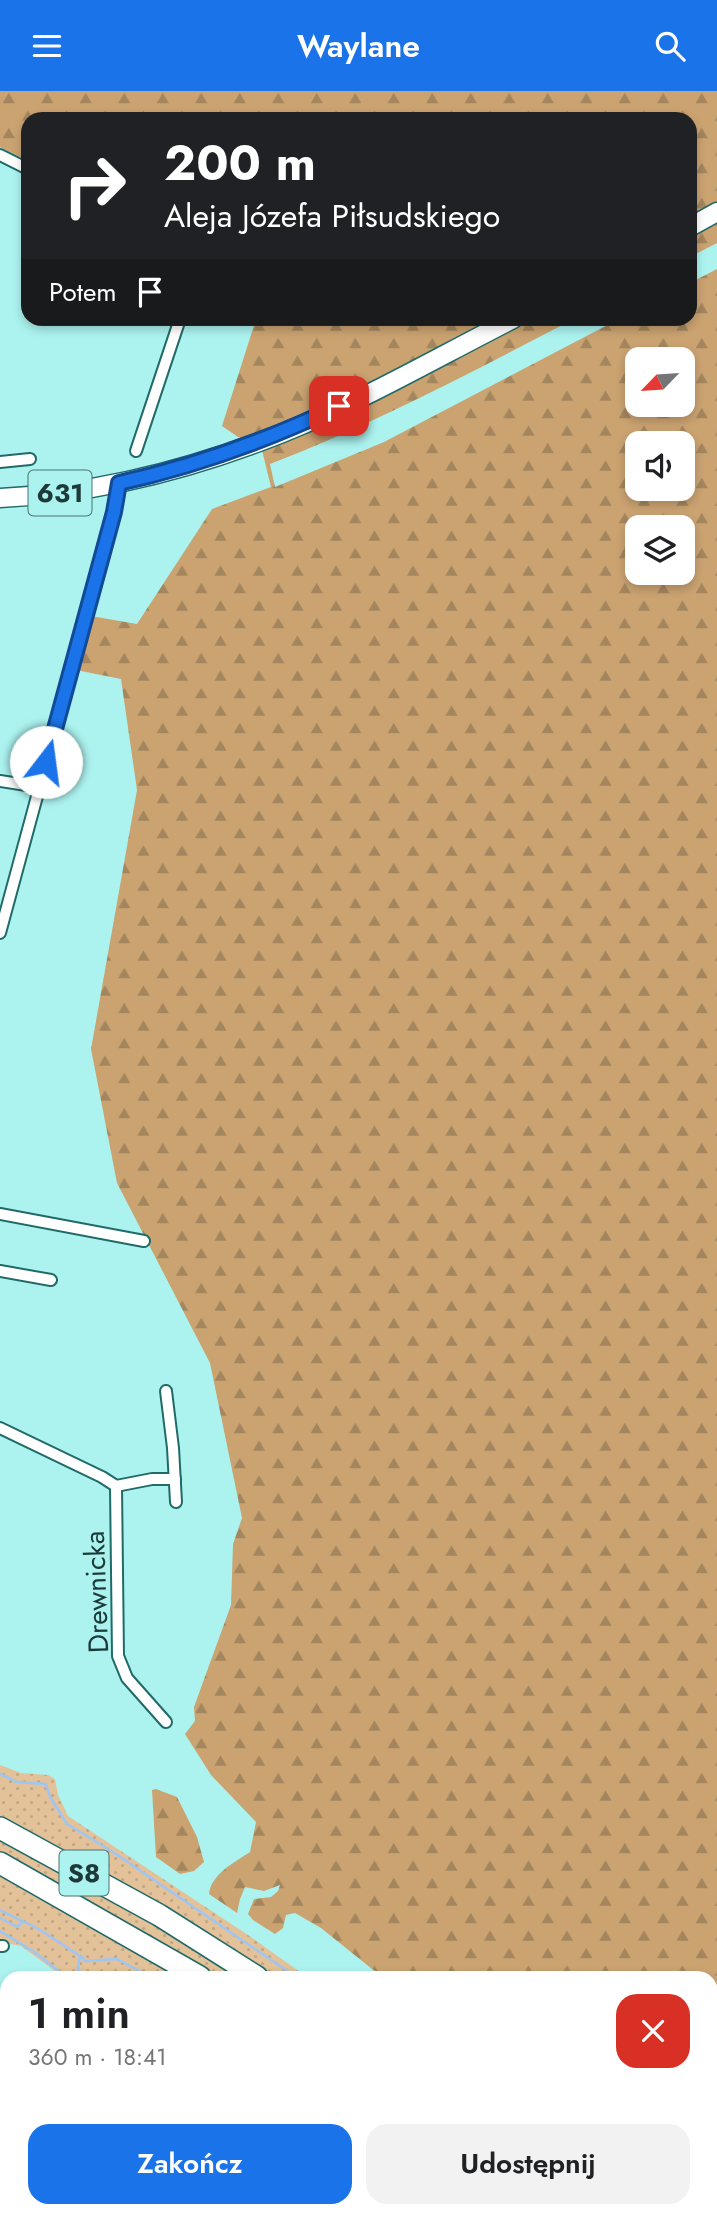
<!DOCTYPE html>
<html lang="pl">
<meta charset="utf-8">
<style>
:root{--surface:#fff;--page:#f2f2f2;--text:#202124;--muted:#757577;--accent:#1a73e8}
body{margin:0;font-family:Jost,sans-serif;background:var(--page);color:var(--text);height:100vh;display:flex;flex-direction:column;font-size:26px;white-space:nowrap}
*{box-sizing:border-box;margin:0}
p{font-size:23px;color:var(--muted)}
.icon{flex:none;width:38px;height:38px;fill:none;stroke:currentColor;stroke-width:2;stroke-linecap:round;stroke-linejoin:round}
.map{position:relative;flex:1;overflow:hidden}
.sheet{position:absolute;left:0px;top:1880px;width:718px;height:247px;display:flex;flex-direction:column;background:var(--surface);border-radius:21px 21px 0 0;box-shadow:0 4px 10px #0003}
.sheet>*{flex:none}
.top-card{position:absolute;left:21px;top:21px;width:676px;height:214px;border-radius:21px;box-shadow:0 4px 10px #0003;background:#202124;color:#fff;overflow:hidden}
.needle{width:46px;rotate:245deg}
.controls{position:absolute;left:625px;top:256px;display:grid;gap:14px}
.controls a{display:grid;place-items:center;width:70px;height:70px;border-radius:14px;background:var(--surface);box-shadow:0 4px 10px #0003;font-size:35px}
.pin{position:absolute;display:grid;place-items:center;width:60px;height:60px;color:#fff;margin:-30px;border-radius:14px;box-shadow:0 4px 10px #0006}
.me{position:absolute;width:77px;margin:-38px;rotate:15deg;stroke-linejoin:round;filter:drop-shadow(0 0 5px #0008)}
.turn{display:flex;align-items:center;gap:24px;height:147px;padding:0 28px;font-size:32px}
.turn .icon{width:91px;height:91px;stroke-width:2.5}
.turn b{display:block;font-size:49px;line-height:60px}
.then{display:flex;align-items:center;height:66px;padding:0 28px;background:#0003;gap:14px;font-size:26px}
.round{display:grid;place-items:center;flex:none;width:74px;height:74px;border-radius:21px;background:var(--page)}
.summary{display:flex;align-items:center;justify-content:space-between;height:119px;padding:0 28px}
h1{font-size:42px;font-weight:600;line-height:52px}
.cta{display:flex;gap:14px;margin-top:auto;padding:14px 28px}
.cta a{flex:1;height:80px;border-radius:21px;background:var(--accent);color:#fff;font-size:28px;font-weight:600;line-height:80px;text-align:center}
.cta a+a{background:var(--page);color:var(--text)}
header{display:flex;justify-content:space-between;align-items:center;height:91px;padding:0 28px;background:var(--accent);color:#fff;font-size:32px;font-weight:600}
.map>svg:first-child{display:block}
.grass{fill:url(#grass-dots)}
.forest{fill:url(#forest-firs);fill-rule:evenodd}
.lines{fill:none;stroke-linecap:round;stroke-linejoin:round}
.stream{stroke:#9cc6f6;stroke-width:2.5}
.street-casing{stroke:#206a68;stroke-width:14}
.primary-casing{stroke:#206a68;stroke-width:21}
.highway-casing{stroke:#206a68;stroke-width:24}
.street{stroke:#fff;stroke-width:10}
.primary{stroke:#fff;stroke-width:18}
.highway{stroke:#fff;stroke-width:21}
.route-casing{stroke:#114b97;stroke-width:18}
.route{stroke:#1a73e8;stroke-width:12}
.labels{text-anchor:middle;stroke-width:5;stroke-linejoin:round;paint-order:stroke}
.shield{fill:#acf3f0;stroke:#487270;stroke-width:2}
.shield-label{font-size:26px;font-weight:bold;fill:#1d3a39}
.street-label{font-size:28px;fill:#1d3a39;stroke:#acf3f0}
</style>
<header><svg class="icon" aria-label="menu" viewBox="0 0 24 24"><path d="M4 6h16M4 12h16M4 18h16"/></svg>Waylane<svg class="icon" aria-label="search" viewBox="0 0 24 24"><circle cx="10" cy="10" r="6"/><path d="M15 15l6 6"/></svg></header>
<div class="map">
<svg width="717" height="2125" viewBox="0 0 717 2125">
<defs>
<pattern id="grass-dots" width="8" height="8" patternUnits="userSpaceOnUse" patternTransform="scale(1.75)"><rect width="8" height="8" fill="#e3c299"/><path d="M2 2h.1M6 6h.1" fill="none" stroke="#c2a785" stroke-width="1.8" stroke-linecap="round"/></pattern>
<pattern id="forest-firs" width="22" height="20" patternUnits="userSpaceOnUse" patternTransform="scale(1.75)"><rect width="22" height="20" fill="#cba371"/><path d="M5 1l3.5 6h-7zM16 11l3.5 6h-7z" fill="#a4865e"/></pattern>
</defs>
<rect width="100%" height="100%" fill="#acf3f0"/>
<g class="grass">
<path d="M 0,1674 L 21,1682 L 48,1684 L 55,1688 L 58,1704 L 68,1725 L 251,1846 L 307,1886 L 63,1886 L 21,1855 L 0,1851 Z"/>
<path d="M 171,2119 L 600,2119 L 605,2125 L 174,2125 L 170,2123 Z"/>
</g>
<g class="forest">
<path d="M 0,0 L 717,0 L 717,152 L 690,166 L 690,28 L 28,28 L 28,70 L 0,56 Z"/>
<path d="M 717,178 L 717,2125 L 609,2125 L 604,2119 L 710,2119 L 710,1886 L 382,1886 L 321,1837 L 295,1822 L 286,1824 L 283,1837 L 275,1843 L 253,1829 L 248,1823 L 254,1808 L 271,1806 L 278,1800 L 280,1794 L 264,1800 L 245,1796 L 240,1808 L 237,1822 L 209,1803 C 211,1783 235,1771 250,1761 L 256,1731 L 211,1684 L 185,1643 L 195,1630 L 194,1616 L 231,1514 L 233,1453 L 242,1427 L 210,1272 L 117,1092 L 91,958 L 137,699 L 121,588 L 76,579 L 91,525 L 137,533 L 212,418 L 271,396 L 260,351 L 238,346 L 222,335 L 256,228 L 574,228 C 476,279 373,334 270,373 L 275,396 L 384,351 L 619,228 L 690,228 L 690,192 ZM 637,268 L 682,268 L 682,313 L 637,313 ZM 637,352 L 682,352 L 682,397 L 637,397 ZM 637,436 L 682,436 L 682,481 L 637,481 Z"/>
<path d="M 156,1698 L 177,1706 L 197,1746 L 204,1771 L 194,1780 L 180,1783 L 156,1766 L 152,1699 Z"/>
</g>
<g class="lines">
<g class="stream">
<path d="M 0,1683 L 17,1691 L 46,1693 L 50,1706 L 67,1733 L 113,1761 L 296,1886"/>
<path d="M 0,1819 L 37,1837 L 80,1865 L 78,1878 L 85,1886"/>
<path d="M 0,1827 L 18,1836 L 22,1830"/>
<path d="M 0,1840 L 36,1862 L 66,1886"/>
<path d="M 81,1865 L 85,1870 L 117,1868 L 151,1886"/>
<path d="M 244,2119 L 246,2125"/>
<path d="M 480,2119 L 487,2125"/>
</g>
<g class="street-casing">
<g id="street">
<path d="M 0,64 L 28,78"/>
<path d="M 136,360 L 180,228"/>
<path d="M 0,371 L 30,368"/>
<path d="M 0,690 L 39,696"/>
<path d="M 0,842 L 114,421 L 119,392"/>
<path d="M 0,1123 L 144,1150"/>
<path d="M 0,1180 L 51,1189"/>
<path d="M 166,1300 L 173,1357 L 176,1411"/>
<path d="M 0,1337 L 102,1386 L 116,1395 L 152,1388 L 175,1388"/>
<path d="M 116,1395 L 118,1565 L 127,1587 L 166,1631"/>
<path d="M 0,1855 L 3,1855"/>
</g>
</g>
<g class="primary-casing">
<g id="primary">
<path d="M 690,136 L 717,121"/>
<path d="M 0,407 C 89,403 176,382 259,351 C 347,319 430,270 513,228"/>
</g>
</g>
<g class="highway-casing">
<g id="highway">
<path d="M 0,1737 L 159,1824 L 257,1886"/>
<path d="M 0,1772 L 200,1886"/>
<path d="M 509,2119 L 516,2125"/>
<path d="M 550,2119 L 555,2125"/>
</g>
</g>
<use href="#street" class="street"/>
<use href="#primary" class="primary"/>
<use href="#highway" class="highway"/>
</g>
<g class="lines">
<g class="route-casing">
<path id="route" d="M 46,671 L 114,421 L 119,392 C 196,375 268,349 339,315"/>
</g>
<use href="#route" class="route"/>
</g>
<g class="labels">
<g class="shield">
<rect x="28.5" y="379.5" width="63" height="45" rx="5"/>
<rect x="59.5" y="1759.5" width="49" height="45" rx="5"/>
</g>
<g class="shield-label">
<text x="60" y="411">631</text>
<text x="84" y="1791">S8</text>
</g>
<g class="street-label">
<text transform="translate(96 1501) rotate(-92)" y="10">Drewnicka</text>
</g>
</g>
</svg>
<div class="controls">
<a><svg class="needle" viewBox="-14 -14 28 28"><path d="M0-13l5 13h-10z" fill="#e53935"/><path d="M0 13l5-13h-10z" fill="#757577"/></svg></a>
<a><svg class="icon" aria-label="sound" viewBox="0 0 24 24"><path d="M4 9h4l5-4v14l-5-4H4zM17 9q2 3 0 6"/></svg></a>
<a><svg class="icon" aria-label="layers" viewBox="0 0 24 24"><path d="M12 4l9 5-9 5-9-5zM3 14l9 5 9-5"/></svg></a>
</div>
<div class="pin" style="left:339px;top:315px;background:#d93025"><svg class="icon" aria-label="arrive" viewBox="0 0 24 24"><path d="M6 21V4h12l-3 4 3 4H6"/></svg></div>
<svg class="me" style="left:46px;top:671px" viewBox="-20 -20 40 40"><circle r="19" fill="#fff"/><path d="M0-13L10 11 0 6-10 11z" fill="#1a73e8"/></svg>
<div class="top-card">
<div class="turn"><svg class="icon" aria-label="right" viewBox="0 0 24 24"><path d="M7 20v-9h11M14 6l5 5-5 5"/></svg><div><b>200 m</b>Aleja Józefa Piłsudskiego</div></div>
<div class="then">Potem<svg class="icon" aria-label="arrive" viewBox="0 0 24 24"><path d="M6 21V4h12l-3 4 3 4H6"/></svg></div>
</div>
<section class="sheet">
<div class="summary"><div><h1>1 min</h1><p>360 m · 18:41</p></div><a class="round" style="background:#d93025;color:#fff"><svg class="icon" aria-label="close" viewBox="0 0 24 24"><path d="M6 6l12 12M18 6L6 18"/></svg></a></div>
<div class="cta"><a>Zakończ</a><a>Udostępnij</a></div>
</section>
</div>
